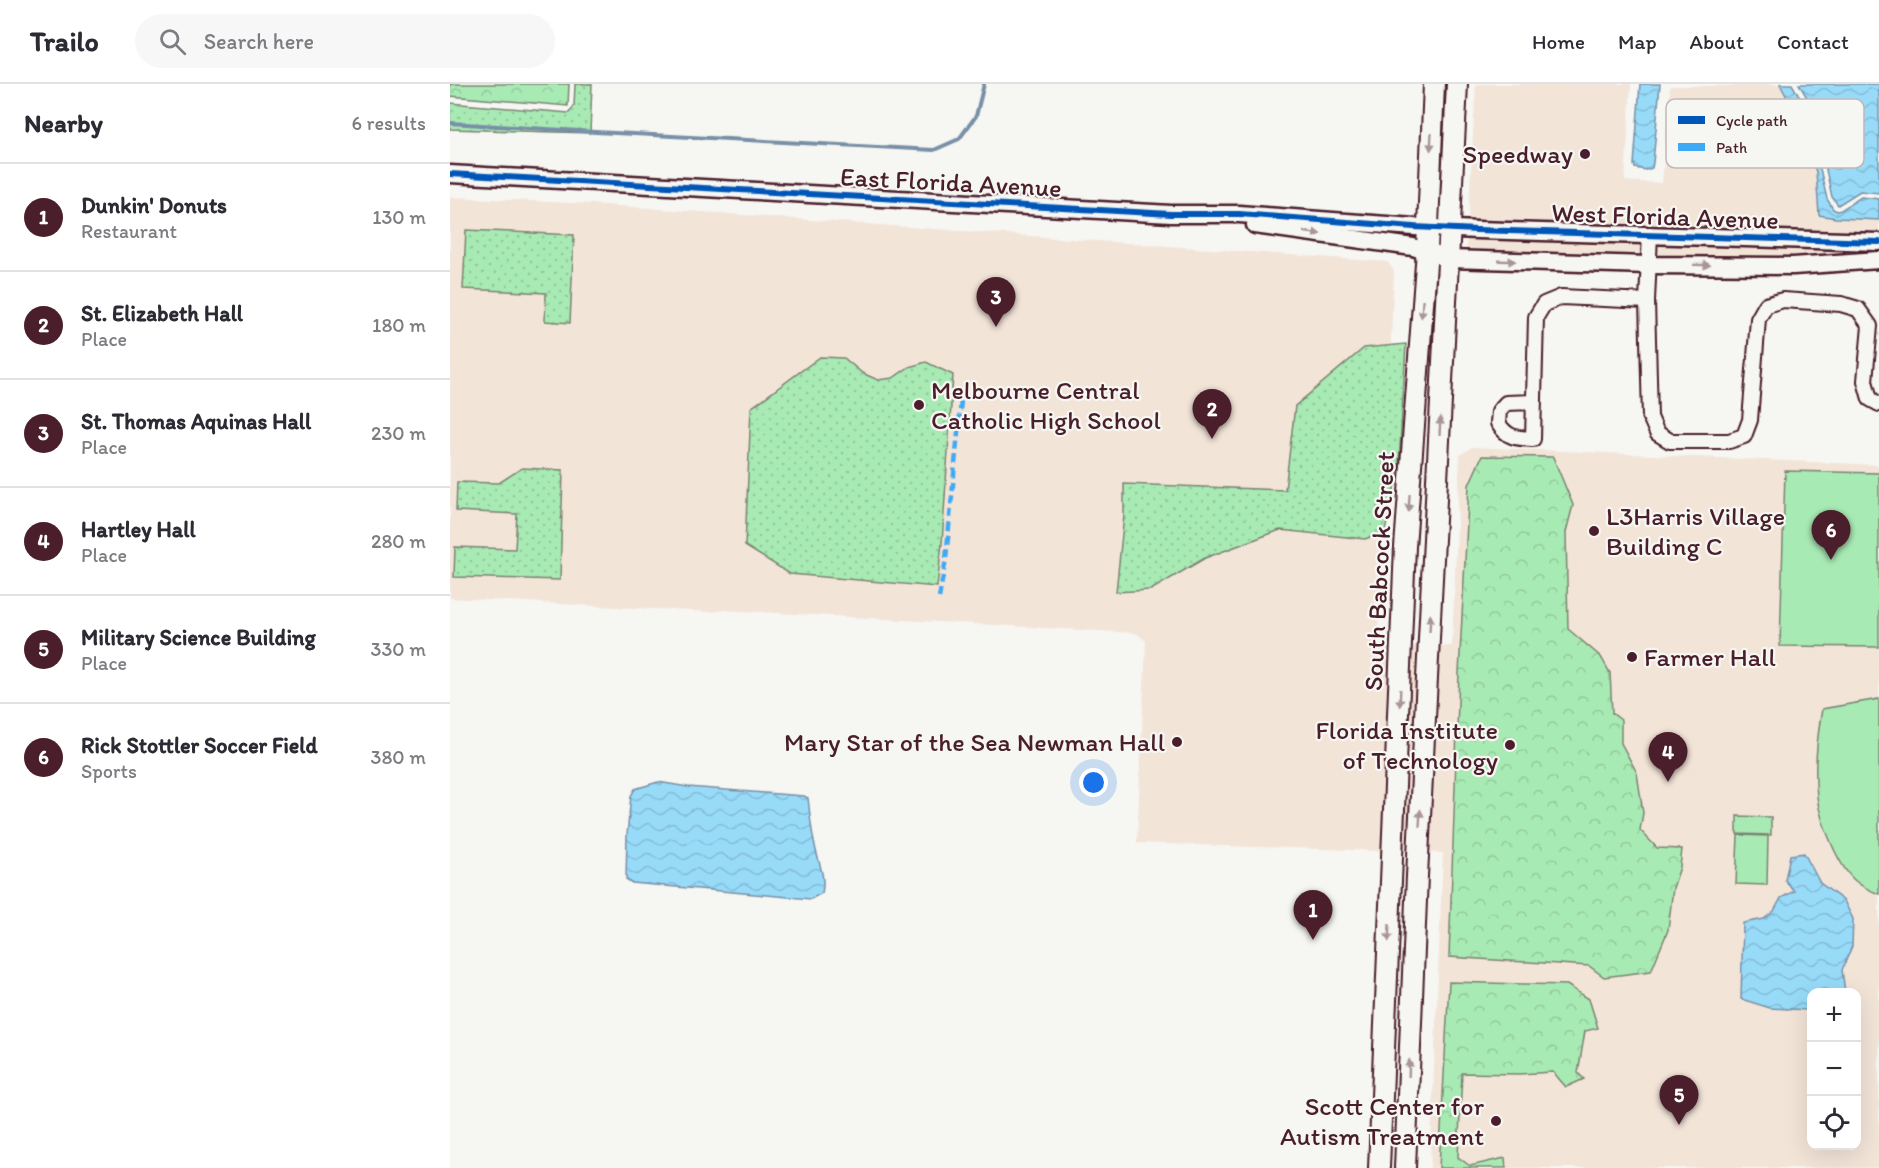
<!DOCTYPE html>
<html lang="en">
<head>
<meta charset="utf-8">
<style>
	:root { --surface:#fff; --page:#f7f7f7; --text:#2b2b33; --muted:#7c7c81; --line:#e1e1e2; --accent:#4a1f2b }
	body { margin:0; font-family:Itim,sans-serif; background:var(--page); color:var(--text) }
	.controls { position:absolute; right:18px; bottom:18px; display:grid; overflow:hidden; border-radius:12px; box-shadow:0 6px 24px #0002 }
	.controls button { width:54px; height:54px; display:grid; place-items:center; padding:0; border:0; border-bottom:2px solid var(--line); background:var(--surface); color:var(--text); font:30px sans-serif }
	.you { position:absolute; left:644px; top:699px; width:21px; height:21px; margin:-15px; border:4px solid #fff; border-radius:50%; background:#1a73e8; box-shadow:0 0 0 9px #1a73e833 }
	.badge { display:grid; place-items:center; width:39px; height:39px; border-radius:50%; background:var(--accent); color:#fff; font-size:20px; font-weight:700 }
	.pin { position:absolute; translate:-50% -50px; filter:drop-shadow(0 2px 3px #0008) }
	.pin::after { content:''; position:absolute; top:32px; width:21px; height:18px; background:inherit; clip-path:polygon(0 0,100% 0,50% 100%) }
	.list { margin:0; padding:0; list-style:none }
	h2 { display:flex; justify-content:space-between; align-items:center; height:78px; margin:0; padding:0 24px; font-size:26px }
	h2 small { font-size:20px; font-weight:400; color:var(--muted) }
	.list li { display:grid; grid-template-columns:39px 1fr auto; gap:18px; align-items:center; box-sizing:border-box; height:108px; padding:0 24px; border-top:2px solid var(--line) }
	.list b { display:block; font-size:22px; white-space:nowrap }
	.list p { margin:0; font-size:20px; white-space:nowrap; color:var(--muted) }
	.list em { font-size:20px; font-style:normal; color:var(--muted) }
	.icon { flex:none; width:33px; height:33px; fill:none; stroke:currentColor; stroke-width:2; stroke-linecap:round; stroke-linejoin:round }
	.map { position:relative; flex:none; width:1429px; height:1084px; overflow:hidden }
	header { display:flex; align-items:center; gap:36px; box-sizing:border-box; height:84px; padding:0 30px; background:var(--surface); border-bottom:2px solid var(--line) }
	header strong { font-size:28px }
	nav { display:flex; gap:33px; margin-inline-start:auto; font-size:21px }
	.search { width:420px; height:54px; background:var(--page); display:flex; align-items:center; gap:15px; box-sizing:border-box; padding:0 21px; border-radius:33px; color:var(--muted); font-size:22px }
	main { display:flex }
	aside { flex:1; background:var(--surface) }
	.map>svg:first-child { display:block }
	.built { fill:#f3e4d8; fill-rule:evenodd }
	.grass { fill:url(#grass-dots); stroke:#798470; stroke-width:1.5 }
	.forest { fill:url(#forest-crowns); stroke:#798470; stroke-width:1.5 }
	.park { fill:#a8eab4; stroke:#798470; stroke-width:1.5 }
	.water { fill:url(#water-waves); stroke:#7890a7; stroke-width:1.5 }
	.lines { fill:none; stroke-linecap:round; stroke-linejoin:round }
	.stream { stroke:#7890a7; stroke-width:4 }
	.minor-casing { stroke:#4a1f2b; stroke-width:18 }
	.tertiary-casing { stroke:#4a1f2b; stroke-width:21 }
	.secondary-casing { stroke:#4a1f2b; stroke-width:24 }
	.minor { stroke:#f6f6f2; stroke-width:14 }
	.tertiary { stroke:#f6f6f2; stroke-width:16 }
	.secondary { stroke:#f6f6f2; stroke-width:20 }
	.quiet { stroke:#3fa9f5; stroke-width:4.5; stroke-dasharray:9 4.5; stroke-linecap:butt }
	.cycleway-casing { stroke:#f6f6f2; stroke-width:10 }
	.cycleway { stroke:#0057b8; stroke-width:6 }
	.oneway { fill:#a99598 }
	.poi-dot { fill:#4a1f2b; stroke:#f6f6f2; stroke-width:2 }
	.labels { text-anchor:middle; stroke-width:4.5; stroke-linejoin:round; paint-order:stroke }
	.poi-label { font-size:26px; fill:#4a1f2b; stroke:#f6f6f2; text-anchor:end }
	.street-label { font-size:26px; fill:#4a1f2b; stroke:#f6f6f2 }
	.key { fill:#f6f6f2; stroke:#c2b6b6; stroke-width:1.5 }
	.key-label { font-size:16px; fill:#4a1f2b }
</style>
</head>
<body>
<header>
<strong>Trailo</strong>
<div class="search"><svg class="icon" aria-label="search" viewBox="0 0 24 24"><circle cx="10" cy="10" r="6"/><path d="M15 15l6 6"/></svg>Search here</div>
<nav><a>Home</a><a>Map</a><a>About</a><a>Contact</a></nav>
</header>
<main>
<aside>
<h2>Nearby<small>6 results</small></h2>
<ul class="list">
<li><span class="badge">1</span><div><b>Dunkin' Donuts</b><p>Restaurant</p></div><em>130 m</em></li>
<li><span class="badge">2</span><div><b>St. Elizabeth Hall</b><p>Place</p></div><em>180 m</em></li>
<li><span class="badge">3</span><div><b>St. Thomas Aquinas Hall</b><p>Place</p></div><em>230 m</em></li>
<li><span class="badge">4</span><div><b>Hartley Hall</b><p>Place</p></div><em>280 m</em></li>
<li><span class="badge">5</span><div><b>Military Science Building</b><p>Place</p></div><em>330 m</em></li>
<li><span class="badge">6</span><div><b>Rick Stottler Soccer Field</b><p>Sports</p></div><em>380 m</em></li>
</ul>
</aside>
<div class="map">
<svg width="1429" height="1084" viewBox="0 0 1429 1084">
	<defs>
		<pattern id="grass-dots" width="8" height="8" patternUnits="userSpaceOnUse" patternTransform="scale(1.5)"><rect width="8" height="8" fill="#a8eab4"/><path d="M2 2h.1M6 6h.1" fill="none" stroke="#92c89b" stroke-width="1.8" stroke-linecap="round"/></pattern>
		<pattern id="forest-crowns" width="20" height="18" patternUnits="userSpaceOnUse" patternTransform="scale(1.5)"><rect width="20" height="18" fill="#a8eab4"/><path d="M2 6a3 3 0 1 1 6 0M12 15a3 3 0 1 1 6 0" fill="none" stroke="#92c89b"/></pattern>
		<pattern id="water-waves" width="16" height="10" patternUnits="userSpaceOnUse" patternTransform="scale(1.5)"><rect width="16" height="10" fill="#97dbf9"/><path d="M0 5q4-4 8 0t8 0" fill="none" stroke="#84bcd6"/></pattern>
	</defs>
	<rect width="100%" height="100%" fill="#f6f6f2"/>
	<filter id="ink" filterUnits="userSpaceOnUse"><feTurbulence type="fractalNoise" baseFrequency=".0167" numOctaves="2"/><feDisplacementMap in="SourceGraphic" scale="12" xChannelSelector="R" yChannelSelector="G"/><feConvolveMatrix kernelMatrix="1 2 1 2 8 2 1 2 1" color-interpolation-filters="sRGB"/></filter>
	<g filter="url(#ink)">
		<g class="built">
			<path d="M1026 0H1181L1175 97 1212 99 1220 2H1295L1294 0H1330L1348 35 1366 88 1370 131 1386 134 1429 136V150L1018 138Z"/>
			<path d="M0 113 142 120 938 178 944 188 927 561 1002 562 1010 371 1022 363 1429 381V1084H980L993 769 687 759 696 557 686 549 275 526 259 528 0 514ZM1362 908H1406V1062H1362Z"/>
			<path d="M1017 153 1429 166V168L1345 174 1016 168Z"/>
		</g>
		<g class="grass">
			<path d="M125 0H142L140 49 0 45V19L119 29 124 22Z"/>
			<path d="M16 146 124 151 120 239 95 237 96 209 13 205Z"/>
			<path d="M956 260 949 381 935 448 915 455 830 446 755 474 701 506 666 508 674 431V400L835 406 845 322 914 264Z"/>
			<path d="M370 273 394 274 412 289 428 296 443 294 459 283 476 278 503 291 492 459 487 503 340 490 295 462 301 324Z"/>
			<path d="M72 384 113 386 110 496 4 493 5 463 65 465 67 430 6 427 7 398 49 399Z"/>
		</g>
		<g class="forest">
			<path d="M0 0H119L118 22 0 12Z"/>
			<path d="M1032 372 1103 373 1123 421 1116 448 1118 545 1151 573 1160 589 1162 629 1171 636V659L1187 689 1193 729 1190 746 1207 764 1232 765 1230 783 1223 804 1218 846 1201 887 1154 893 1139 882 999 873 1009 589 1019 401Z"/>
			<path d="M999 898 1117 901 1139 915 1148 944 1135 947 1128 989 1134 995 1116 1003 1103 988 1069 990 1012 989 1008 1073 1020 1082 1055 1074 1056 1084H989Z"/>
		</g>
		<g class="park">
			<path d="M1335 387 1429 389V563L1330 562Z"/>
			<path d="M1429 615V810C1422 807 1414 804 1408 799 1389 786 1370 736 1367 713 1364 684 1367 653 1372 625Z"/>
			<path d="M1287 732 1321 733V751L1287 750Z"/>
			<path d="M1288 751 1318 752 1317 801 1286 800Z"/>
		</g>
		<g class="water">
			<path d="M1190 0H1210L1203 79 1202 84 1196 86 1185 84 1184 81Z"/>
			<path d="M1330 0H1342L1356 24 1377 115 1383 125 1387 127 1391 126 1411 113 1429 115V136L1386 134 1369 131 1366 88 1348 35Z"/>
			<path d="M1349 0H1429V109L1410 107 1388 121 1382 113 1362 22Z"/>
			<path d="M208 698 238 703 354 712 358 714C360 730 361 746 365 762 368 778 376 792 372 809L361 815 182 799 176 795 177 751 181 712 185 705Z"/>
			<path d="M1354 769 1370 799 1394 817 1403 835 1402 862 1392 886 1395 908H1362L1361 925 1357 926 1320 924 1291 915 1293 839 1314 835 1324 827 1331 814 1344 807 1335 796 1340 771Z"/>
		</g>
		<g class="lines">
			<path class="stream" d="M0 39 146 48 484 66 509 55 526 32 534 0"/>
			<defs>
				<g id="minor">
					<path d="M1200 150 1197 217 1200 333 1207 349 1220 357H1279L1294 352 1300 336 1308 235 1316 221 1333 216 1391 220 1408 225 1420 242 1415 297 1420 315 1429 320"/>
					<path d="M1084 318 1056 319 1049 327 1048 339C1057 354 1066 354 1083 355L1086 233 1094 220 1111 213 1197 217"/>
				</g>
				<g id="tertiary">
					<path d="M0 90 721 130H789L964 143 1027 146 1429 158"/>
					<path d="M805 141 963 163 999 175 1198 181 1343 182 1429 176"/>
				</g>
				<g id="secondary">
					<path d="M929 1084 955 463 977 166 984 0"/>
					<path d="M955 1084 967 792 1007 0"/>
				</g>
			</defs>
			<use href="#minor" class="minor-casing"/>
			<use href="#tertiary" class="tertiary-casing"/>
			<use href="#secondary" class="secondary-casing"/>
			<use href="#minor" class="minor"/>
			<use href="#tertiary" class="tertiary"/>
			<use href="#secondary" class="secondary"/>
			<path class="quiet" d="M489 514 496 475 512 306"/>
			<defs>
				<path id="cycleway" d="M0 90 721 130H789L964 143 1027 146 1429 158"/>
			</defs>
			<use href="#cycleway" class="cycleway-casing"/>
			<use href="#cycleway" class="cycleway"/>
		</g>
		<defs><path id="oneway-solid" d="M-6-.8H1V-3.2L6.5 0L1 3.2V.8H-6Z" transform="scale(1.5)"/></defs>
		<g class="oneway">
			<use href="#oneway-solid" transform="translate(981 58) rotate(93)"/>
			<use href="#oneway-solid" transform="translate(862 149) rotate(8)"/>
			<use href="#oneway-solid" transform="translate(1057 177) rotate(2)"/>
			<use href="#oneway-solid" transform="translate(1252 181) rotate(1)"/>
			<use href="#oneway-solid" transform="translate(972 225) rotate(94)"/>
			<use href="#oneway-solid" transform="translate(990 342) rotate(-87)"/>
			<use href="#oneway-solid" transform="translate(959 419) rotate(94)"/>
			<use href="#oneway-solid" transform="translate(980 539) rotate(-87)"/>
			<use href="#oneway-solid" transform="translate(950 614) rotate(92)"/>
			<use href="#oneway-solid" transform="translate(970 734) rotate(-87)"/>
			<use href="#oneway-solid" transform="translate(939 849) rotate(93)"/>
			<use href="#oneway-solid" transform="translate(959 984) rotate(-88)"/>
		</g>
	</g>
	<g class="poi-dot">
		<circle cx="1135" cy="70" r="6"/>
		<circle cx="469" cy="321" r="6"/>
		<circle cx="1144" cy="447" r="6"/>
		<circle cx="1182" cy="573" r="6"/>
		<circle cx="727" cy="658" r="6"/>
		<circle cx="1060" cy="661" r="6"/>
		<circle cx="1046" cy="1037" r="6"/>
	</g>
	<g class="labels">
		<g class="poi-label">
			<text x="1123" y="79">Speedway</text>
			<text x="481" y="315" text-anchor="start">Melbourne Central<tspan x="481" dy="30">Catholic High School</tspan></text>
			<text x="1156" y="441" text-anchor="start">L3Harris Village<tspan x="1156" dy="30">Building C</tspan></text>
			<text x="1194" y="582" text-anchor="start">Farmer Hall</text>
			<text x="1048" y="655">Florida Institute<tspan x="1048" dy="30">of Technology</tspan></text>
			<text x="715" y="667">Mary Star of the Sea Newman Hall</text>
			<text x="1034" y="1031">Scott Center for<tspan x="1034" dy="30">Autism Treatment</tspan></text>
		</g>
		<g class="street-label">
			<text transform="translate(501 98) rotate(3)" y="9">East Florida Avenue</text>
			<text transform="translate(1215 132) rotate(2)" y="9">West Florida Avenue</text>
			<text transform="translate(929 487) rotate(-87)" y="9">South Babcock Street</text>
		</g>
	</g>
	<rect x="1216" y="15" width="198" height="69" rx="9" class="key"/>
	<rect x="1228" y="32" width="27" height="8" fill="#0057b8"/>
	<rect x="1228" y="59" width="27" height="8" fill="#3fa9f5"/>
	<g class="key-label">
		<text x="1266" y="42">Cycle path</text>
		<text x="1266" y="69">Path</text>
	</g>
</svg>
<div class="controls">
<button>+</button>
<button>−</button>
<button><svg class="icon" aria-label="locate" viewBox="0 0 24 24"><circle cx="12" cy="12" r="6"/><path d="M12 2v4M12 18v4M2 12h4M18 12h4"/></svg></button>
</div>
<div class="you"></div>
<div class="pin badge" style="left:863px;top:856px">1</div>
<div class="pin badge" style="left:762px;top:355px">2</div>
<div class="pin badge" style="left:546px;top:243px">3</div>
<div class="pin badge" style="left:1218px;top:698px">4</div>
<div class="pin badge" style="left:1229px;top:1041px">5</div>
<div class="pin badge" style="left:1381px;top:476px">6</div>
</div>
</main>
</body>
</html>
